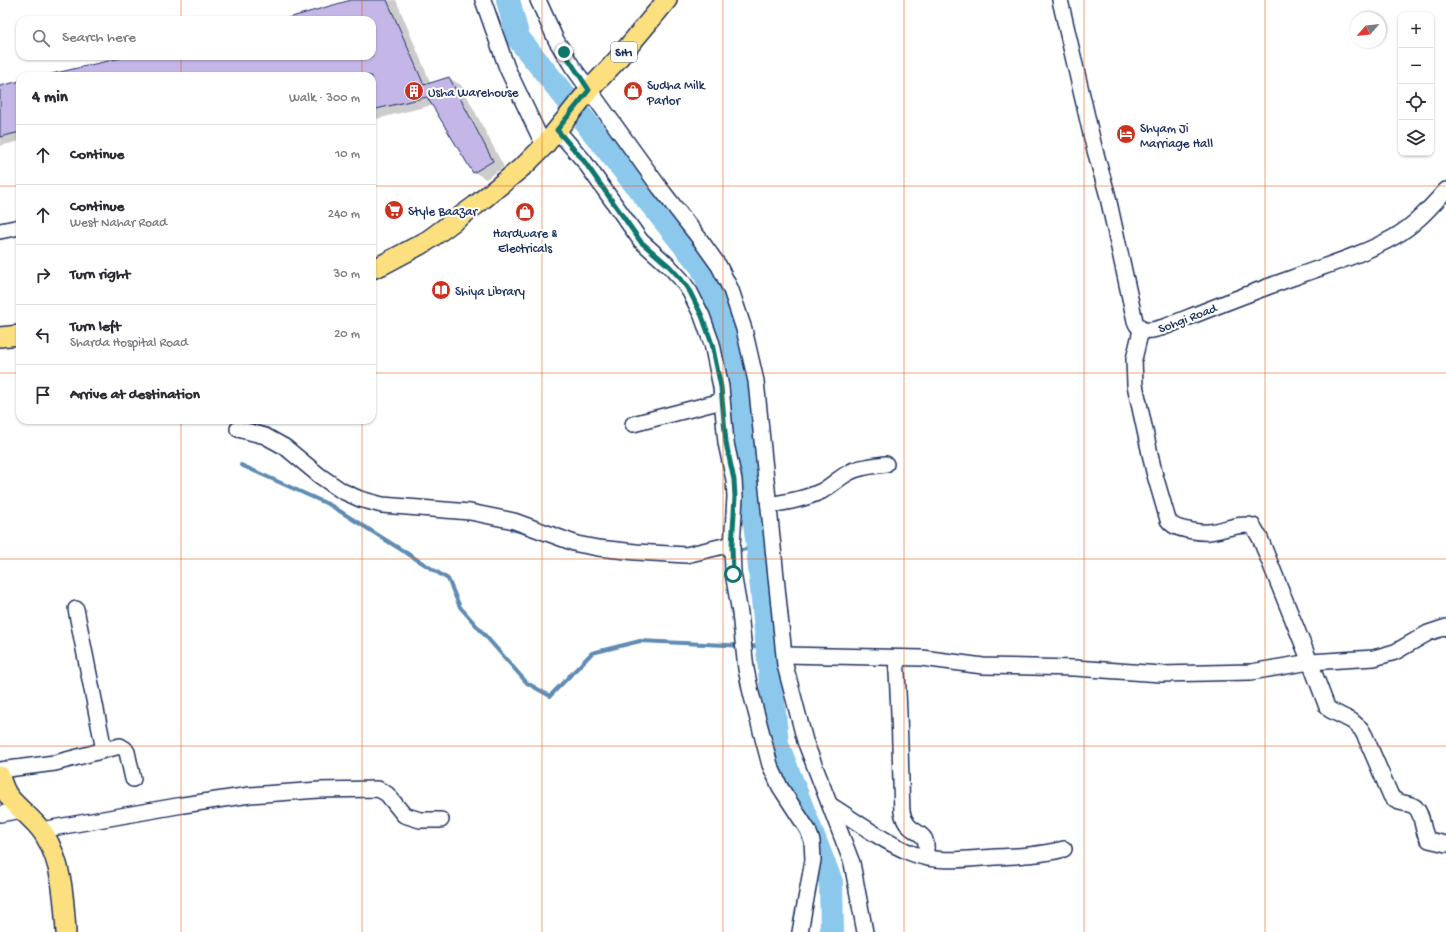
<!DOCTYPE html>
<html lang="en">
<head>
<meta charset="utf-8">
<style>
	:root { --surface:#fff; --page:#f7f7f7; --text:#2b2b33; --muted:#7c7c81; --line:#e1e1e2 }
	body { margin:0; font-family:"Gochi Hand",sans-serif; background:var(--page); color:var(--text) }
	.controls { position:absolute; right:12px; top:12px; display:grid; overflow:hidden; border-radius:8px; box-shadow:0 1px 3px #0004 }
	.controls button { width:36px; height:36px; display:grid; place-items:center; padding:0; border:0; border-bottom:1px solid var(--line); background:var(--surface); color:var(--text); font:20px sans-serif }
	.compass { position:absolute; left:1350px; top:12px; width:36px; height:36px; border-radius:50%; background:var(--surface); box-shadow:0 1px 3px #0004; rotate:243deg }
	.stop { position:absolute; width:12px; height:12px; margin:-9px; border:3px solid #0f766e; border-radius:50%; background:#fff }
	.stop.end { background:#0f766e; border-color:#fff; box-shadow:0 1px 4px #0008 }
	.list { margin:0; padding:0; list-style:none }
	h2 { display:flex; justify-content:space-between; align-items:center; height:52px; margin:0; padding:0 16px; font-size:17px }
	h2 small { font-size:13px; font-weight:400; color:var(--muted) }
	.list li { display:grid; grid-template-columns:26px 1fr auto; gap:12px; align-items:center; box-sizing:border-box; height:60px; padding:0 16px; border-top:1px solid var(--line) }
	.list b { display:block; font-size:15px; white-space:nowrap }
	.list p { margin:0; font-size:13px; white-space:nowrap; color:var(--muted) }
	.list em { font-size:13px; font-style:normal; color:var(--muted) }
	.icon { flex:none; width:22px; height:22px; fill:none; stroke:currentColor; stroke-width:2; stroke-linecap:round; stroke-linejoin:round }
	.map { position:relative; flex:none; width:1446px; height:932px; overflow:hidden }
	.search { position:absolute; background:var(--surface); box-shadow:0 1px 3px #0004; left:16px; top:16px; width:360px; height:44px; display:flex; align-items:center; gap:10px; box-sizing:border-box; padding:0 14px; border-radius:12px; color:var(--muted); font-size:15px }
	.panel { position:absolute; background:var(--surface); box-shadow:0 1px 3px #0004; left:16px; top:72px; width:360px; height:352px; border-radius:12px }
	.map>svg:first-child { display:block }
	.shadow { fill:#0003 }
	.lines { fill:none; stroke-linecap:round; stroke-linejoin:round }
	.stream { stroke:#5e8bb3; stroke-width:4 }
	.river { stroke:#8bc8eb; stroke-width:24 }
	.building { fill:#c4b7e8; stroke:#1b2f5e }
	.minor-casing { stroke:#1b2f5e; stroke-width:18 }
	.major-casing { stroke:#1b2f5e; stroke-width:22 }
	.minor { stroke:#fff; stroke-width:15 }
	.major { stroke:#fce080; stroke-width:19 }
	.route { stroke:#0f766e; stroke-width:5 }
	.grid { fill:none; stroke:#e8590c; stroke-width:1; stroke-opacity:0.55 }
	.labels { text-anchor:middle; stroke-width:4; stroke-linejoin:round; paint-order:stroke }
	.shield { fill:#fff; stroke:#5f6d8e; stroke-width:1 }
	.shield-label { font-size:12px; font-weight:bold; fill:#1b2f5e }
	.poi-label { font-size:13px; fill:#1b2f5e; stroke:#fff; text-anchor:start }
	.street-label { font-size:13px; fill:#1b2f5e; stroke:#fff }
</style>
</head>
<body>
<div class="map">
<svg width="1446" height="932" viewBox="0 0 1446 932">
	<rect width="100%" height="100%" fill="#fff"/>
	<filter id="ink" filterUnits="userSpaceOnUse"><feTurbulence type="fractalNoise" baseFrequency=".025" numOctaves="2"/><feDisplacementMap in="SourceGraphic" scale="8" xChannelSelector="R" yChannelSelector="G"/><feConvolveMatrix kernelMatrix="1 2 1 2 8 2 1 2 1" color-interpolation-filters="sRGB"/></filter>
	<g filter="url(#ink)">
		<g class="shadow">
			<path d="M355 0H396L431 84 449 78 461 85 504 167 486 179 474 172 433 105 372 120V76H47L133 56H372V20H284Z"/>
			<path d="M20 82V141L0 146V87Z"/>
		</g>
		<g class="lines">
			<g class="stream">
				<path d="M241 465 330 505 448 579 460 607 527 683 550 696 592 653 640 641 768 647"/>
				<path d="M511 529 526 533"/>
				<path d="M736 551 758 547"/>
			</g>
			<path class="river" d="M508 0 518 38 702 267 717 301 738 381 758 547 777 744 831 882 832 932"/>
		</g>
		<g class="building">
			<path d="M351 0H387L424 85 449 77 493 161 473 173 427 97 372 110V76H43L129 56H372V20H281Z"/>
			<path d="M20 81V132L0 137V86Z"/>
		</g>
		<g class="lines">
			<defs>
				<g id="minor">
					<path d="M483 0 507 68 544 146"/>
					<path d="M538 0 556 40 572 66 660 188 699 238 719 266 731 290 744 329 756 381 785 665 805 741 852 863 865 932"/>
					<path d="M1060 0 1094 147 1107 193 1135 321C1140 335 1153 330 1164 327 1207 310 1249 293 1292 278 1327 265 1362 255 1394 237 1414 226 1431 207 1446 190"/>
					<path d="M557 130 584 161 641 241 669 266 681 279 690 292 702 316 712 344 721 387 726 443 734 480 735 497 732 546 733 573 740 613 746 669 751 693 770 765 780 787 808 830 812 841 813 860 800 932"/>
					<path d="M0 231 20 227"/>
					<path d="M1141 330 1134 359 1135 385 1154 472 1168 520C1173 527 1179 528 1187 530 1194 531 1201 533 1209 532 1223 531 1239 522 1253 526L1260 538 1310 662 1327 707 1330 710 1352 721 1361 729 1365 736 1391 796C1398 806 1410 801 1416 808 1424 816 1421 832 1429 840L1446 844"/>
					<path d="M633 424 722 401"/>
					<path d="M238 429 265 436 285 447 320 476 342 491 360 499 382 505 470 512 514 521 577 544 598 548 636 552 686 555 732 544"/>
					<path d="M769 505C787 502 805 499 822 491 832 485 840 477 850 472 861 466 874 466 886 464"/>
					<path d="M76 609 104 750"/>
					<path d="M785 655 922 658 983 666 1075 668 1161 674 1251 672 1310 662 1374 658 1395 652 1428 633 1446 627"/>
					<path d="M896 658C900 709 900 760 902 812 908 840 932 825 925 857"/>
					<path d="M0 770 55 763 120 746 125 749 127 752 133 779"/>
					<path d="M830 805C856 821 882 841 911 853 937 864 967 859 995 857 1018 856 1041 855 1064 849"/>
					<path d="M0 814 22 810"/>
					<path d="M41 830 183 805 250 795 319 790 378 789 387 794 404 815 420 820H441"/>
				</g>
				<g id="major">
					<path d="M372 269 382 265 427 241 476 205 526 164 544 146 589 90 617 60 667 0"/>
					<path d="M0 337 20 335"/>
					<path d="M0 776C2 784 5 792 10 798 21 811 35 820 44 834 62 862 64 899 66 932"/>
				</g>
			</defs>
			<use href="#minor" class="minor-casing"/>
			<use href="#major" class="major-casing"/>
			<use href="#minor" class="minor"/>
			<use href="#major" class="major"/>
		</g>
	</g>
	<g class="lines" filter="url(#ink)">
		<path class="route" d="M564 52 589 90 557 130 584 161 641 242 669 266 681 279 690 292 702 316 712 344 721 387 726 443 734 480 735 497 732 546 733 574"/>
	</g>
	<path class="grid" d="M181 0V20M362 0V20M542 0V932M723 0V932M904 0V932M1084 0V932M1265 0V932M181 56V76M362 56V76M0 186H20M372 186H1446M0 373H20M372 373H1446M181 420V932M362 420V932M0 559H1446M0 746H1446"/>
	<defs>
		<symbol id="building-disc" viewBox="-11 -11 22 22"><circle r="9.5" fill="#c8321e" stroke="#fff"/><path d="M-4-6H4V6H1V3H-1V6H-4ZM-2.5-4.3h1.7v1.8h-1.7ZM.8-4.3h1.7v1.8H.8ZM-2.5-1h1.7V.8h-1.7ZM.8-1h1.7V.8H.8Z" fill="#fff"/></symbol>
		<symbol id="shop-disc" viewBox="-11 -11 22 22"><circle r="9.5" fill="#c8321e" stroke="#fff"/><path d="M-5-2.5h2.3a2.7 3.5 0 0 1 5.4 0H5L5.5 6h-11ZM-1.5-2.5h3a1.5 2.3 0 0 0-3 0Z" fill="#fff"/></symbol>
		<symbol id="hotel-disc" viewBox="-11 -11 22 22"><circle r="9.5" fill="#c8321e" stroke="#fff"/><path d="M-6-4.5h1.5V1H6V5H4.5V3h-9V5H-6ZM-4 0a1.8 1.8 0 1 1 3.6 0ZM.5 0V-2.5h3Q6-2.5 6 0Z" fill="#fff"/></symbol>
		<symbol id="supermarket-disc" viewBox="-11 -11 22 22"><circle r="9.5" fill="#c8321e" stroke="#fff"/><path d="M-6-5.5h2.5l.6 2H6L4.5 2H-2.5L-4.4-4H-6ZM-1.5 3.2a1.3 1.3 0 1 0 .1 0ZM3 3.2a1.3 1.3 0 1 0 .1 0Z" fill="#fff"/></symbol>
		<symbol id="library-disc" viewBox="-11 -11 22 22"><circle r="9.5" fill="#c8321e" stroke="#fff"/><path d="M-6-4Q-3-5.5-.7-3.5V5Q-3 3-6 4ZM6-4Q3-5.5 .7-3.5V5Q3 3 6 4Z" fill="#fff"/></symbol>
	</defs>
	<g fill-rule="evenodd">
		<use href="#building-disc" x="403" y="80" width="22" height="22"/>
		<use href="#shop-disc" x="622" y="80" width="22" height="22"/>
		<use href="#hotel-disc" x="1115" y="123" width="22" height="22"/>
		<use href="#supermarket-disc" x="383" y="199" width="22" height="22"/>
		<use href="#shop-disc" x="514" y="201" width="22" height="22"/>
		<use href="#library-disc" x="430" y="279" width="22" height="22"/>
	</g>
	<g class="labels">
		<rect class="shield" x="611" y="42" width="26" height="20" rx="3"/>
		<g class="shield-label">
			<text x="624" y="56">SH1</text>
		</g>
		<g class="poi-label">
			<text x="647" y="89">Sudha Milk<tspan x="647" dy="15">Parlor</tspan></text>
			<text x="428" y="96">Usha Warehouse</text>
			<text x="1140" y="132">Shyam Ji<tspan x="1140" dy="15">Marriage Hall</tspan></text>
			<text x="408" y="215">Style Baazar</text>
			<text x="525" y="237" text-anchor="middle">Hardware &amp;<tspan x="525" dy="15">Electricals</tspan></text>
			<text x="455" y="295">Shiya Library</text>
		</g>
		<g class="street-label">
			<text transform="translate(1187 317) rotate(-21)" y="5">Sohgi Road</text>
		</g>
	</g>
</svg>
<div class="controls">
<button>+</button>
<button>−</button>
<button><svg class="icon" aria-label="locate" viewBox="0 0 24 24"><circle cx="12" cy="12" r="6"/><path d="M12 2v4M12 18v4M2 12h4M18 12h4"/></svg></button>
<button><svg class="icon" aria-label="layers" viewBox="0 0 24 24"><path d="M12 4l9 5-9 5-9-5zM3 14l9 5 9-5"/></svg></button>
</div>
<svg class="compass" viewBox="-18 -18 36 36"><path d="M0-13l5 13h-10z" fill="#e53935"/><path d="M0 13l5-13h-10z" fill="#7c7c81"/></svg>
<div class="stop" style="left:733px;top:574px"></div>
<div class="stop end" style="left:564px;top:52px"></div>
<div class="search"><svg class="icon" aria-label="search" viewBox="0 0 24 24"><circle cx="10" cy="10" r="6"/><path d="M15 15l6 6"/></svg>Search here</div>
<section class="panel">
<h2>4 min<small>Walk · 300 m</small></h2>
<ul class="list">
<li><svg class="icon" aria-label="ahead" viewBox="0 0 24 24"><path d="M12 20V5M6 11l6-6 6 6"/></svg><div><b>Continue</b></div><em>10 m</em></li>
<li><svg class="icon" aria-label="ahead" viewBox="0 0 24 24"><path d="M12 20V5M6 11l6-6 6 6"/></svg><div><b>Continue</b><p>West Nahar Road</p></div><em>240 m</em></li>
<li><svg class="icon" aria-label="right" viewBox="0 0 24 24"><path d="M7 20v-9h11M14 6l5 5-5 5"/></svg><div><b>Turn right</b></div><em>30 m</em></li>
<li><svg class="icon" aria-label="left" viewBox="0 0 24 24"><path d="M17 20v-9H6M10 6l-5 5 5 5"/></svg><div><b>Turn left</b><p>Sharda Hospital Road</p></div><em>20 m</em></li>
<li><svg class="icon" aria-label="arrive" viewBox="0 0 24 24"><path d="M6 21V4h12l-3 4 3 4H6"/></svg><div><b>Arrive at destination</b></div></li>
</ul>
</section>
</div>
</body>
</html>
